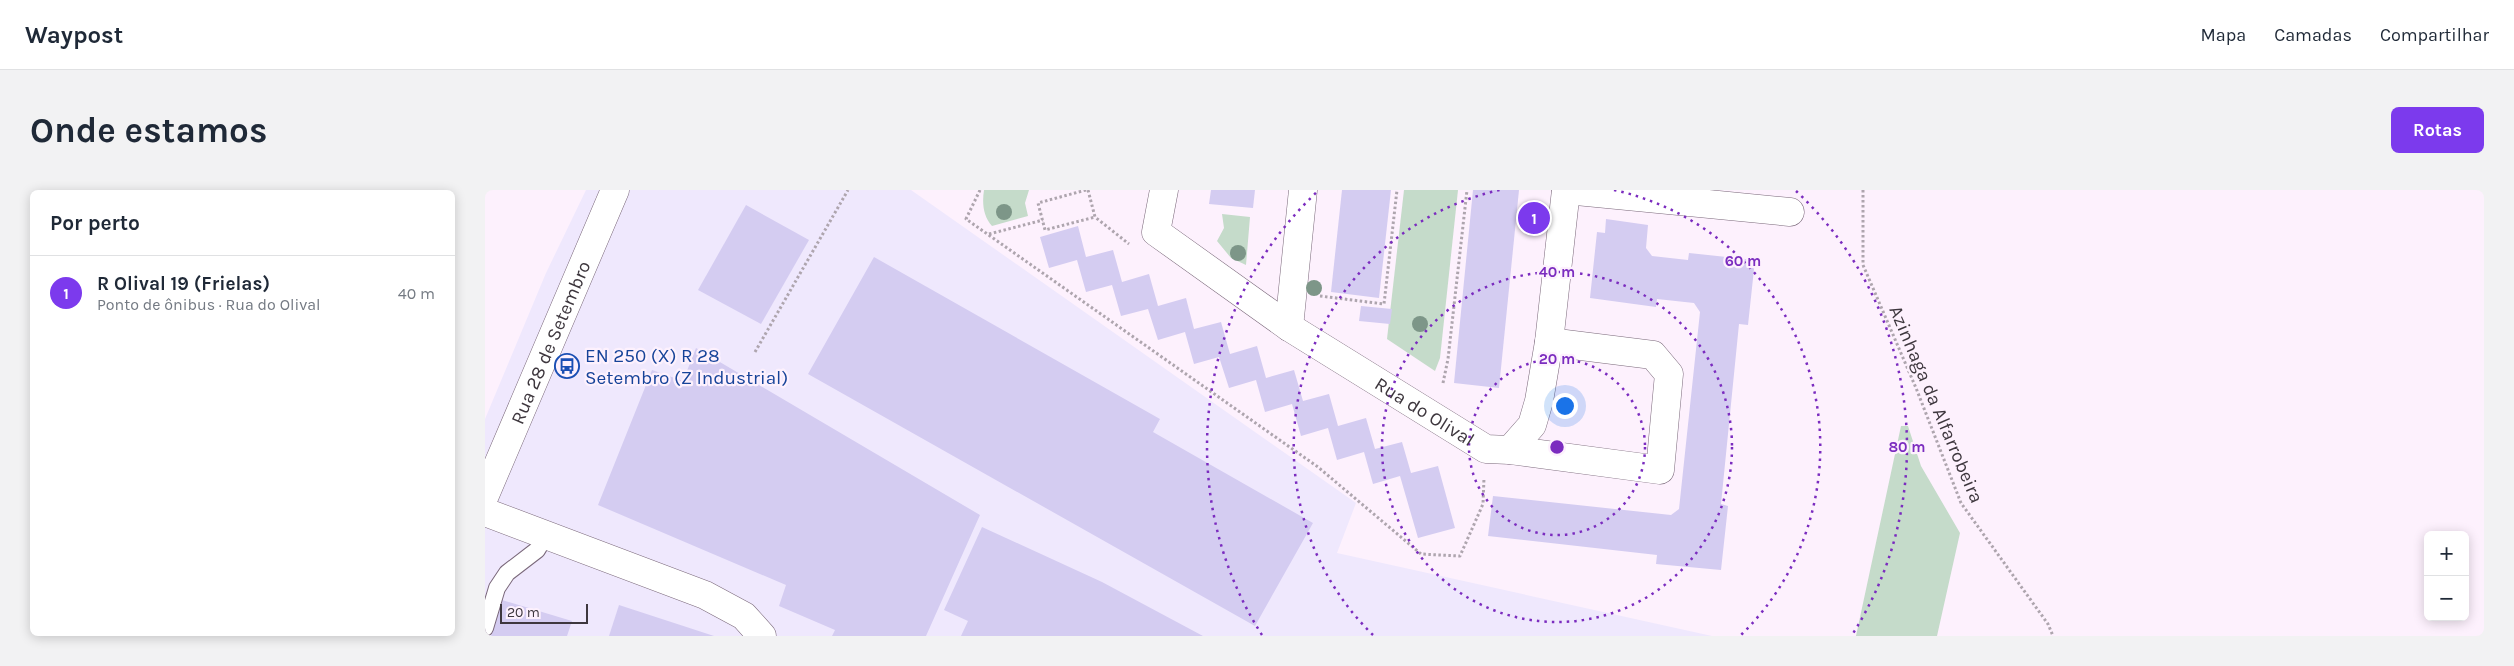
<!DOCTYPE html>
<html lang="pt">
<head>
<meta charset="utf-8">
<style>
	:root { --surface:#fff; --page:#f2f2f3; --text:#1f2937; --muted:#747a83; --line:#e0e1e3; --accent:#7c3aed }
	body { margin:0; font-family:Karla,sans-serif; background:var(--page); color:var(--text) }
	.controls { position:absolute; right:15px; bottom:15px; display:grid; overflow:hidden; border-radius:8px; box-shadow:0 2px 12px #0003 }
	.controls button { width:45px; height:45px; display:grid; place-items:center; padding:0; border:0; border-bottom:1px solid var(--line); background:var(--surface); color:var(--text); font:25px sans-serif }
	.scale { position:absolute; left:15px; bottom:12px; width:88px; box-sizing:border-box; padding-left:5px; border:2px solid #3e373e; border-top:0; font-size:14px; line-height:18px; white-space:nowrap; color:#3e373e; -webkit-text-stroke:4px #fdf1fd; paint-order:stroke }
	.you { position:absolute; left:1079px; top:215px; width:18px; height:18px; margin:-12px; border:4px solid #fff; border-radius:50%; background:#1a73e8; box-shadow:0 0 0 8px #1a73e833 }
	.badge { display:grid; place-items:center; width:32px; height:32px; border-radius:50%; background:var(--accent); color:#fff; font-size:16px; font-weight:700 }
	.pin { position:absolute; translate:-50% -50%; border:2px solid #fff; box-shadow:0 1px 5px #0006 }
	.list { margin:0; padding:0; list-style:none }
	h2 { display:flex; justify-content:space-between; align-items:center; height:65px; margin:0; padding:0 20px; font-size:21px }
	h2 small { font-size:16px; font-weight:400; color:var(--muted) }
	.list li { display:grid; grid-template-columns:32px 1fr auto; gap:15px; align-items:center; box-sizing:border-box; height:75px; padding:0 20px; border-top:1px solid var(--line) }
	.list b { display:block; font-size:19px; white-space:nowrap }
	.list p { margin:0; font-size:16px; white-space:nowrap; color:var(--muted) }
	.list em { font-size:16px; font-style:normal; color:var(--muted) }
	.map { position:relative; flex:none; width:1999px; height:446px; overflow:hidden; border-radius:8px }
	header { display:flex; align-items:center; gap:30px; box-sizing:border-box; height:70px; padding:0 25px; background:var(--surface); border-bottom:1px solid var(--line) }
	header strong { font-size:24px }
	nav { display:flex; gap:28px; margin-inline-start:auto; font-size:18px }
	.intro { display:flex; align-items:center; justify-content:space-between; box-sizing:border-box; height:120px; padding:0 30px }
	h1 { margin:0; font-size:35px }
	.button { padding:12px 22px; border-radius:8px; background:var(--accent); color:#fff; font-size:18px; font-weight:700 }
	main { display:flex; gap:30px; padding:0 30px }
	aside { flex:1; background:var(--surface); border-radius:8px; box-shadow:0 2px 12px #0003 }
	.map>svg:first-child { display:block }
	.industrial { fill:#efe8fd }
	.green { fill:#c5dbca }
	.building { fill:#d4ccf1 }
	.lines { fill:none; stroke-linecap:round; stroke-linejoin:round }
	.lane-casing { stroke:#7a687a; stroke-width:18 }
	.street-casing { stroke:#7a687a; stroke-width:29 }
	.secondary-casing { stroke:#7a687a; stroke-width:29 }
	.path { stroke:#aea5ae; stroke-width:3; stroke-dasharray:2.5 2.5; stroke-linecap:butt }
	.lane { stroke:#fff; stroke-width:16 }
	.street { stroke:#fff; stroke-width:28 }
	.secondary { stroke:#fff; stroke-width:28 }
	.tree { fill:#7d9688 }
	.ring { fill:none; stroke:#7b2cbf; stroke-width:2.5; stroke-dasharray:2.5 5 }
	.labels { text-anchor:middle; stroke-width:4.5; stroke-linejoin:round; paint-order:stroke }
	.street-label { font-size:19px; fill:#3e373e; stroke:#fdf1fd }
	.transit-label { font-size:19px; fill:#164399; stroke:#fdf1fd; text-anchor:start }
	.centre { fill:#7b2cbf; stroke:#fdf1fd; stroke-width:2.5 }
	.ring-label { font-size:15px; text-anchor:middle; font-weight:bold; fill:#7b2cbf; stroke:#fdf1fd; stroke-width:4.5; stroke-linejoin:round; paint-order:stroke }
</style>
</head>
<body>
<header>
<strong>Waypost</strong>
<nav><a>Mapa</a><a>Camadas</a><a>Compartilhar</a></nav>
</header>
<div class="intro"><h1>Onde estamos</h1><a class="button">Rotas</a></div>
<main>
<aside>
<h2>Por perto<small></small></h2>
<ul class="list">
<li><span class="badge">1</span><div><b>R Olival 19 (Frielas)</b><p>Ponto de ônibus · Rua do Olival</p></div><em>40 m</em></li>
</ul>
</aside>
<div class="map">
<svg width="1999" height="446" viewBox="0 0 1999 446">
	<rect width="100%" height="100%" fill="#fdf1fd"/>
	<path class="industrial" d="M101 0H426L871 313 852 363 1227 446H0V229L61 83Z"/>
	<g class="green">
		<path d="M499 0H544L540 13 543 26 507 36C498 26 497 13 499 0Z"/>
		<path d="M919 0H973L955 168 950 181 902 149Z"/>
		<path d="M737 24 765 27 761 75 746 68 732 51 739 38Z"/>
		<path d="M1416 236H1423L1436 276 1475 343 1452 446H1371Z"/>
	</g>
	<g class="building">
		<path d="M726 0H770L768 18 724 14Z"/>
		<path d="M857 0H906L894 108 846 102Z"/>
		<path d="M988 0H1034L1014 198 969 193Z"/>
		<path d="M261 15 324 50 276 134 213 100Z"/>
		<path d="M1121 29 1163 35 1161 58 1167 66 1203 70 1204 63 1270 70 1263 135 1254 134 1236 314 1243 316 1236 380 1171 374 1172 365 1003 346 1008 306 1186 325 1194 319 1215 122 1209 113 1172 109 1171 117 1105 108 1112 42 1120 43Z"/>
		<path d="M593 36 601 67 628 60 637 92 664 84 673 116 701 108 709 139 736 132 745 164 772 156 781 188 809 180 818 211 844 204 853 236 881 228 890 259 917 252 926 283 953 276 970 338 933 348 915 286 888 294 879 262 852 270 843 238 816 246 807 214 780 222 771 190 744 198 734 167 709 174 700 142 673 150 663 119 636 126 627 95 601 102 592 70 564 78 555 47Z"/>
		<path d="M389 67 675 229 668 242 828 333 770 436 323 184Z"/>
		<path d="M876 116 907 119 905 134 874 131Z"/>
		<path d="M211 158 495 325 441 446H347L350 440 294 416 301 395 113 315 167 180 198 191Z"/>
		<path d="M497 337 617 392 718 446H476L483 431 459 420Z"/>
		<path d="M17 410 87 431 82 446H6Z"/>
		<path d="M134 415 229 446H124Z"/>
	</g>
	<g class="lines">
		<defs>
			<path id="lane" d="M0 438 12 398 22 383 52 360 61 345"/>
			<g id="street">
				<path id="s1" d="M679 0 671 42 804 137 1001 259 1025 260 1047 235 1054 211 1064 152 1081 0"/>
				<path d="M1081 0 1305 22"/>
				<path d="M804 137 818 0"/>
				<path d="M1025 260 1175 280 1184 184 1168 165 1064 152"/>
				<path d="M0 322 220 405 259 426 277 446"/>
			</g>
			<g id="secondary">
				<path id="s2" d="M0 305 130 0"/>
			</g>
		</defs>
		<use href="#lane" class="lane-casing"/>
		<use href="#street" class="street-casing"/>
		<use href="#secondary" class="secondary-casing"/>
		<g class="path">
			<path d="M495 0 481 29 833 277 936 364 975 366 998 314 999 288"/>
			<path d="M601 0 553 13 560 40 610 27"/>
			<path d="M603 0 610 27 644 54"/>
			<path d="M1378 0V75L1431 198 1476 313 1563 434 1568 446"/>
			<path d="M504 44 558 30"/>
			<path d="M835 106 899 114 912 0"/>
			<path d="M270 162 363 0"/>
			<path d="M958 193 963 169 982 0"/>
		</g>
		<use href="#lane" class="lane"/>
		<use href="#street" class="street"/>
		<use href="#secondary" class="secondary"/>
	</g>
	<g class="tree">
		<circle cx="519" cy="22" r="8"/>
		<circle cx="753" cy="63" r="8"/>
		<circle cx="829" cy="98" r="8"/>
		<circle cx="935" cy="134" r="8"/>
	</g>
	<g class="ring">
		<circle cx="1072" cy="257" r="88"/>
		<circle cx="1072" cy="257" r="175"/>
		<path d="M888 445A263 263 0 0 1 1015 0M1129 0A263 263 0 0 1 1256 445"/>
		<path d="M777 445A350 350 0 0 1 833 1M1311 1A350 350 0 0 1 1367 445"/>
	</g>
	<defs>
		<symbol id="bus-ring" viewBox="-11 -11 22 22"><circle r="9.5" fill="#fdf1fd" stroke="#1a4fb4" stroke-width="1.5"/><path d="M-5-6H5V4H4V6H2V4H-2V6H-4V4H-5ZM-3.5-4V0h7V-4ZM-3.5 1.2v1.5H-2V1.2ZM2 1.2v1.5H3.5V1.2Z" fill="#1a4fb4"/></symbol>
	</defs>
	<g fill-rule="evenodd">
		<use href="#bus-ring" x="68" y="162" width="28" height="28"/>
	</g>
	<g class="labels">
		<g class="street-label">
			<text dy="7" stroke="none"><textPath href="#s2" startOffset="166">Rua 28 de Setembro</textPath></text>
			<text transform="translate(1452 214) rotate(67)" y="7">Azinhaga da Alfarrobeira</text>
			<text dy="7" stroke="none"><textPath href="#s1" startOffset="366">Rua do Olival</textPath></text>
		</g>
		<g class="transit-label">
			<text x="100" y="172">EN 250 (X) R 28<tspan x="100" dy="22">Setembro (Z Industrial)</tspan></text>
		</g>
	</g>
	<circle cx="1072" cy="257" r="8" class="centre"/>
	<g class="ring-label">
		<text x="1258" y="76">60 m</text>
		<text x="1072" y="87">40 m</text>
		<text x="1072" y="174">20 m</text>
		<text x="1422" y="262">80 m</text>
	</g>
</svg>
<div class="controls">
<button>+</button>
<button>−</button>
</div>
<div class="scale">20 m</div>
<div class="you"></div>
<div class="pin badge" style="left:1049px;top:28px">1</div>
</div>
</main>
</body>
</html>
